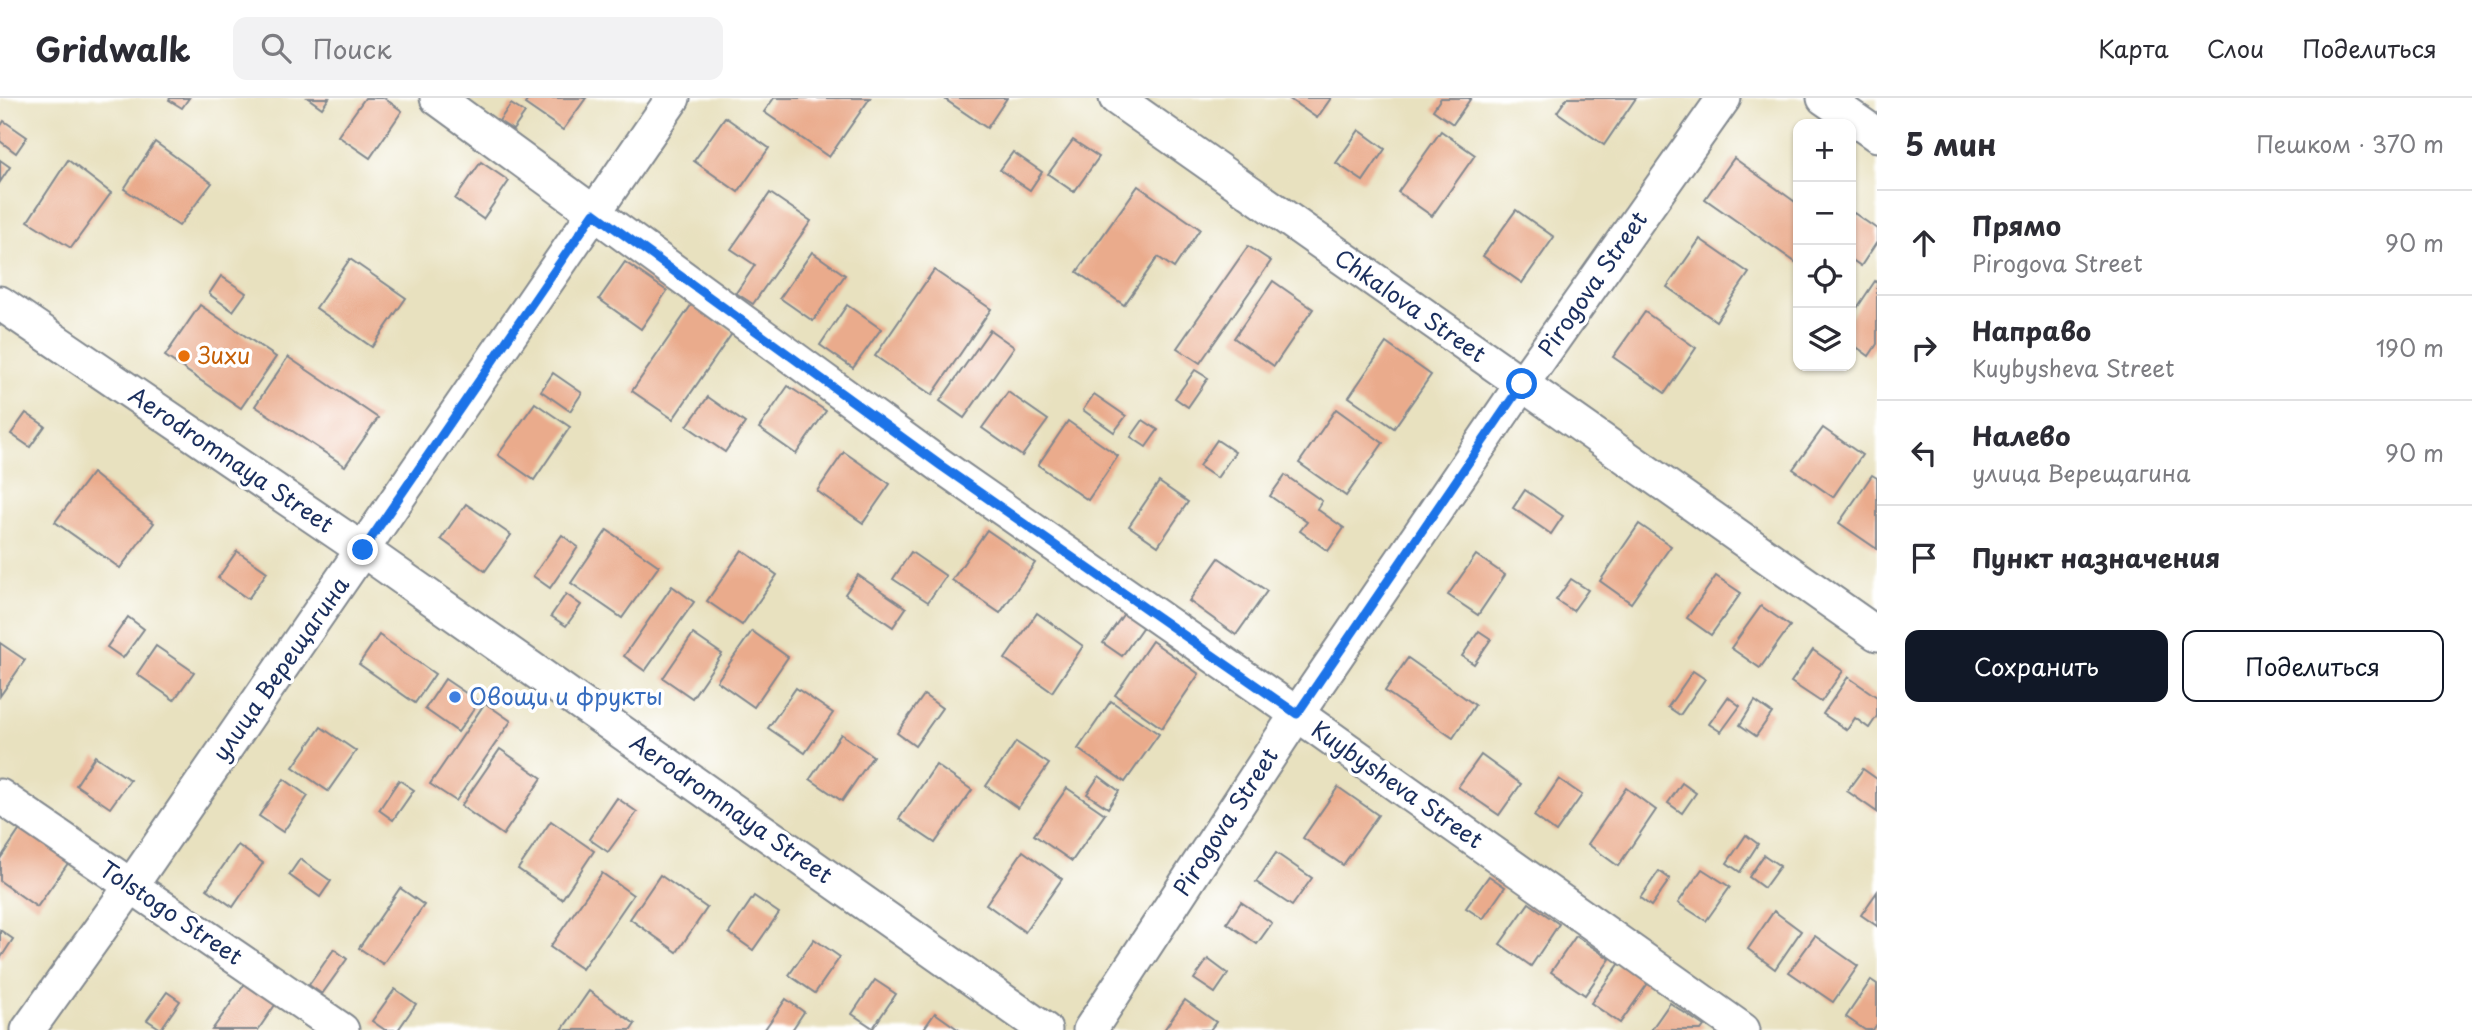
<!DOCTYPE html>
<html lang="ru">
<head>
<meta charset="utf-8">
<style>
	:root { --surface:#fff; --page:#f2f2f3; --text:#2b2b33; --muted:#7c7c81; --line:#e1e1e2; --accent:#111827 }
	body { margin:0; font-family:"Playpen Sans",sans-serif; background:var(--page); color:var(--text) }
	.controls { position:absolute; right:21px; top:21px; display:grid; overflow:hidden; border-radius:14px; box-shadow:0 2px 5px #0004 }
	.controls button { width:63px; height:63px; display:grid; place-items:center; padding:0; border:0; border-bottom:2px solid var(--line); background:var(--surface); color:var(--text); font:35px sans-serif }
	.stop { position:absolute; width:21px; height:21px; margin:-16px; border:5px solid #1a73e8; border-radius:50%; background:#fff }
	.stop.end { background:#1a73e8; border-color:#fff; box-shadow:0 2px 7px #0008 }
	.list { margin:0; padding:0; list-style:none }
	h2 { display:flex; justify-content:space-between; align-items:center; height:91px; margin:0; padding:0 28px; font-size:30px }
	h2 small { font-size:23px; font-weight:400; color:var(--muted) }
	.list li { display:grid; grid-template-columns:46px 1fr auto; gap:21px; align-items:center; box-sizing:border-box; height:105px; padding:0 28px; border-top:2px solid var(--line) }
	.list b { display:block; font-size:26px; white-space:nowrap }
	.list p { margin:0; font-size:23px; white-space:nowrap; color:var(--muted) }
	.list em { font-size:23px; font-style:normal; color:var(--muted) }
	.actions { display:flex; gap:14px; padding:21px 28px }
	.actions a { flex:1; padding:16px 0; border:2px solid var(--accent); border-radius:14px; text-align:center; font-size:24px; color:var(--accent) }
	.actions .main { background:var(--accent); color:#fff }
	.icon { flex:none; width:38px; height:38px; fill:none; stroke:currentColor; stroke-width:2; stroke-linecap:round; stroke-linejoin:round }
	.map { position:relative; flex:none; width:1877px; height:932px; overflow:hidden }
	header { display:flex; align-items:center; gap:42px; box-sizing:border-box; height:98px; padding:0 35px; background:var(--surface); border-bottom:2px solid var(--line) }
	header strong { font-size:33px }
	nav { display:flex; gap:38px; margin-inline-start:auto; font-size:24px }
	.search { width:490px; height:63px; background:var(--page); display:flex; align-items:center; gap:18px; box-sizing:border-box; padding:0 24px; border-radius:14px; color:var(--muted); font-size:26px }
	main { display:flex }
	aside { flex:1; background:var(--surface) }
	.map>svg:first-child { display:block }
	.building { fill:#eaab8c }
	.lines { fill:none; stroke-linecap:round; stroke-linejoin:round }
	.street-casing { stroke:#82888e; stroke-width:37 }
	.street { stroke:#fff; stroke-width:33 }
	.route { stroke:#1a73e8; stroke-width:9 }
	.food-dot { fill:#e8710a; stroke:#fff; stroke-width:2.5 }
	.shop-dot { fill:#3f7fe0; stroke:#fff; stroke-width:2.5 }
	.labels { text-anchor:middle; stroke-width:7; stroke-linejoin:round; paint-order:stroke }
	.street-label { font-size:23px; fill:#1b2f5e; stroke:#fff }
	.food-label { font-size:23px; fill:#c56008; stroke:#fff; text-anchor:start }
	.shop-label { font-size:23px; fill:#366cbe; stroke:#fff; text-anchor:start }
</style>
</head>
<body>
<header>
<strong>Gridwalk</strong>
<div class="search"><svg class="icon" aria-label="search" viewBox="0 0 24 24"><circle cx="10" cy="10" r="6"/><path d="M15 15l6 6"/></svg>Поиск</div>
<nav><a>Карта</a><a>Слои</a><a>Поделиться</a></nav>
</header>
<main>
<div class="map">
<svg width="1877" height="932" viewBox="0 0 1877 932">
	<rect width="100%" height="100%" fill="#fff"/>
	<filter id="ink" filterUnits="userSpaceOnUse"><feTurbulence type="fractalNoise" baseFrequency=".0143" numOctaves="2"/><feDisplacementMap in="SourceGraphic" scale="14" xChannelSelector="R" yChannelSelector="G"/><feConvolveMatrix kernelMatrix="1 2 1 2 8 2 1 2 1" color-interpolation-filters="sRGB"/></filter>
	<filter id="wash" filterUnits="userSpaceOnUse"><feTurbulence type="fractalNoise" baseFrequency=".00686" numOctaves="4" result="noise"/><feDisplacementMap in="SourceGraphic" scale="28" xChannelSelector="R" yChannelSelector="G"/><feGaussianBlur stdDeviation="1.57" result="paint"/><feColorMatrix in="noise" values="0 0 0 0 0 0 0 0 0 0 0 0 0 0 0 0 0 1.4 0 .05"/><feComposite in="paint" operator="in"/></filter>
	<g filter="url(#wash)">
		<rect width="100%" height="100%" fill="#e8e1bf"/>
		<g id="blocks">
			<g class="building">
				<path d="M170 0H189L182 10 169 2Z"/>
				<path d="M308 0H329L322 10Z"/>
				<path d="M365 0H384L402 13 370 60 338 38Z"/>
				<path d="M529 0H586L563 32 525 6Z"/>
				<path d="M774 0H870L829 59 764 14Z"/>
				<path d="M948 0H1007L987 30 946 2Z"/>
				<path d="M1288 0H1331L1317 20Z"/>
				<path d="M1441 0H1471L1453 26 1433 12Z"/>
				<path d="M1567 0H1636L1604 47 1557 14Z"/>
				<path d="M511 6 525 15 513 32 499 23Z"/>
				<path d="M725 19 769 50 738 94 694 63Z"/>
				<path d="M4 23 27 39 16 55 0 43V29Z"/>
				<path d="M1359 32 1385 51 1363 83 1336 65Z"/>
				<path d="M1441 33 1475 57 1432 118 1398 94Z"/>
				<path d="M1073 42 1099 59 1074 94 1048 76Z"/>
				<path d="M155 44 212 85 179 128 124 91Z"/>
				<path d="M1013 54 1042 74 1030 92 1000 72Z"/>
				<path d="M1734 60 1798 106V166L1705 101Z"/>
				<path d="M0 62 10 69 0 84Z"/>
				<path d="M68 62 111 95 71 150 28 123Z"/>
				<path d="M481 64 509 83 483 121 455 101Z"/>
				<path d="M1138 88 1200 131 1174 170 1158 159 1124 207 1077 174Z"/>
				<path d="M770 95 811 123 753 206 736 195 755 167 731 151Z"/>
				<path d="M1516 112 1554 139 1522 185 1483 158Z"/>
				<path d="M1854 115 1877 131V144L1861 168 1851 161V119Z"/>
				<path d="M1700 141 1749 175 1716 223 1667 189Z"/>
				<path d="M1248 148 1271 163 1200 265 1177 250Z"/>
				<path d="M812 154 845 177 813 223 780 200Z"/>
				<path d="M350 161 406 200 372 249 316 210Z"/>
				<path d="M625 164 667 193 641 231 599 201Z"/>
				<path d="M934 172 991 211 932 297 875 258Z"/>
				<path d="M221 178 246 195 233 213 209 196Z"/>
				<path d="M1273 183 1313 211 1274 268 1234 240Z"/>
				<path d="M1875 183 1877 185V246L1869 258 1851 245V219Z"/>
				<path d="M692 206 733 234 673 321 632 293Z"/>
				<path d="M200 207 276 259 241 310 165 258Z"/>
				<path d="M847 207 881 231 853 270 820 247Z"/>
				<path d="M1645 214 1696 250 1665 295 1613 259Z"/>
				<path d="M990 232 1014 249 964 320 940 303Z"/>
				<path d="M1386 245 1431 277 1394 330 1349 299Z"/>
				<path d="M288 259 378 320 345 368 255 308Z"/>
				<path d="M1195 272 1208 280 1188 309 1175 300Z"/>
				<path d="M553 275 582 295 570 313 541 293Z"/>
				<path d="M788 288 826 313 796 356 759 330Z"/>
				<path d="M1008 294 1048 322 1022 358 982 330Z"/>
				<path d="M1094 296 1126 318 1114 334 1083 312Z"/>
				<path d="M708 299 745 325 725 354 687 328Z"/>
				<path d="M535 305 570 329 534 382 498 357Z"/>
				<path d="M1336 311 1383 345 1346 398 1299 365Z"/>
				<path d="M26 315 45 328 30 349 11 336Z"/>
				<path d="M1143 322 1158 332 1146 349 1131 339Z"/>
				<path d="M1068 323 1118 358 1088 402 1038 367Z"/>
				<path d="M1823 330 1862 357 1833 399 1793 371Z"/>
				<path d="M1217 342 1235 354 1217 380 1199 368Z"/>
				<path d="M844 354 890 386 863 425 817 393Z"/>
				<path d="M92 375 154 425 120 470 55 424Z"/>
				<path d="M1285 377 1322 403 1317 411 1344 430 1328 453 1300 433 1307 424 1270 398Z"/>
				<path d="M1872 377 1877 380V451L1839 425Z"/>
				<path d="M1159 384 1188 404 1158 448 1129 428Z"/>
				<path d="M1525 392 1563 418 1551 436 1513 410Z"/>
				<path d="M466 406 511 437 485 473 441 441Z"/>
				<path d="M1639 426 1671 448 1631 505 1600 483Z"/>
				<path d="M607 432 659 468 622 520 571 485Z"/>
				<path d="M987 432 1035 465 1000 515 952 482Z"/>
				<path d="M562 437 578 449 550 490 533 478Z"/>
				<path d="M742 452 777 477 742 527 707 503Z"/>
				<path d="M237 453 267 474 248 501 218 480Z"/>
				<path d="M911 454 946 478 928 504 893 481Z"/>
				<path d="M1476 457 1505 477 1478 517 1448 497Z"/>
				<path d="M1219 460 1267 493 1236 537 1189 503Z"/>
				<path d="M858 477 906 510 893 529 845 496Z"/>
				<path d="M1716 478 1741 495 1711 537 1687 520Z"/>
				<path d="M1571 481 1588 492 1573 513 1556 502Z"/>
				<path d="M672 488 694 504 645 573 624 558Z"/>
				<path d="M566 496 581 507 566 528 551 518Z"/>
				<path d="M1761 508 1790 528 1760 570 1731 550Z"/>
				<path d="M1125 514 1144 527 1122 558 1103 545Z"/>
				<path d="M1037 515 1083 548 1052 594 1005 561Z"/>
				<path d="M128 519 144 531 123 560 107 549Z"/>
				<path d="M752 533 788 559 754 609 717 583Z"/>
				<path d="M1479 533 1491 541 1474 566 1462 558Z"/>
				<path d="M693 536 722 556 692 600 663 580Z"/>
				<path d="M379 537 435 576 415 605 359 566Z"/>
				<path d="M1152 543 1199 576 1162 630 1115 597Z"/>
				<path d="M0 545 25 562 0 598Z"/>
				<path d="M156 548 194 574 174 602 137 576Z"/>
				<path d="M1813 552 1843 573 1821 604 1791 584Z"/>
				<path d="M1408 560 1475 607 1453 640 1385 593Z"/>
				<path d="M1693 573 1705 581 1680 617 1668 609Z"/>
				<path d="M1848 579 1877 599V618L1869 630 1855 620 1847 632 1823 616Z"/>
				<path d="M445 581 479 604 458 634 425 611Z"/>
				<path d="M796 590 833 615 805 655 768 630Z"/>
				<path d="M924 597 942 610 915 648 897 635Z"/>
				<path d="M1728 599 1740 608 1721 634 1709 626Z"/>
				<path d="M1111 603 1159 636 1125 684 1078 651Z"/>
				<path d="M1755 603 1772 615 1756 638 1740 627Z"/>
				<path d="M485 605 511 623 456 703 430 686Z"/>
				<path d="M321 629 356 653 328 693 293 669Z"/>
				<path d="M841 636 873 658 842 703 810 681Z"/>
				<path d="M1016 644 1049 666 1018 710 986 688Z"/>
				<path d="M500 651 542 680 503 737 461 708Z"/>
				<path d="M1481 657 1521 686 1499 717 1458 689Z"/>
				<path d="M95 658 130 682 110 710 76 687Z"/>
				<path d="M936 667 972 692 935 745 899 721Z"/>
				<path d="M1863 671 1877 681V714L1847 693Z"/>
				<path d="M1099 678 1119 693 1108 710 1087 696Z"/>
				<path d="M284 681 308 698 283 734 259 718Z"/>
				<path d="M1559 681 1582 697 1556 734 1534 718Z"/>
				<path d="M399 682 414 692 393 722 379 712Z"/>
				<path d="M1682 685 1696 695 1682 715 1668 705Z"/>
				<path d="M1338 689 1378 717 1343 767 1303 740Z"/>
				<path d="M1067 690 1105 716 1072 763 1034 737Z"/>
				<path d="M1626 690 1656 712 1618 768 1588 746Z"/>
				<path d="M617 700 637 714 608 754 589 741Z"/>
				<path d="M551 723 594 753 562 801 518 771Z"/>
				<path d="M23 727 71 761 37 809 0 783V761Z"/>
				<path d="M1746 737 1758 746 1740 774 1727 765Z"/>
				<path d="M238 747 263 765 233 809 207 791Z"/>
				<path d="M1023 753 1062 781 1025 834 986 806Z"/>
				<path d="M1276 755 1312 780 1292 808 1256 784Z"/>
				<path d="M1764 757 1780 768 1764 790 1749 779Z"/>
				<path d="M300 761 331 783 320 799 289 777Z"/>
				<path d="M1702 771 1730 789 1706 823 1678 805Z"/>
				<path d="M1659 773 1670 781 1651 808 1640 800Z"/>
				<path d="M602 775 633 797 582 871 550 849Z"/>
				<path d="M660 777 707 810 677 854 630 821Z"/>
				<path d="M1489 778 1505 789 1483 821 1466 810Z"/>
				<path d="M400 790 424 807 383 866 359 850Z"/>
				<path d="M1877 794V828L1861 817Z"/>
				<path d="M754 798 779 815 753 852 729 835Z"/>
				<path d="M1241 804 1272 825 1257 846 1227 825Z"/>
				<path d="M1529 805 1559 826 1531 868 1500 846Z"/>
				<path d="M1774 813 1801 833 1775 871 1748 851Z"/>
				<path d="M0 832 13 841 0 861Z"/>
				<path d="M1576 838 1610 861 1585 897 1551 874Z"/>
				<path d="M1815 838 1858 868 1833 904 1789 874Z"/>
				<path d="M814 841 840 859 815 895 789 877Z"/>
				<path d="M334 851 347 861 322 896 309 887Z"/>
				<path d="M1208 861 1228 876 1215 895 1194 881Z"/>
				<path d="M1623 861 1651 881 1620 925 1591 905Z"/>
				<path d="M249 880 279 901 258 932H212Z"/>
				<path d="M875 882 896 896 873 930 852 916Z"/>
				<path d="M1871 882 1877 886V926L1873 932H1865L1846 919Z"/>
				<path d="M395 891 416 906 398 932H385L372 923Z"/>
				<path d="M589 893 635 926 631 932H562Z"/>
				<path d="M167 894 180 903 161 931 147 922Z"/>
				<path d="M786 901 804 914 792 932H767L765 931Z"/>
				<path d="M1185 902 1216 924 1210 932H1164Z"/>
				<path d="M1670 905 1704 928 1701 932H1651Z"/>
				<path d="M935 915 959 932H923Z"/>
			</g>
		</g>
	</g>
	<g filter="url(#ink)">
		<use href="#blocks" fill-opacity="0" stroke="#82888e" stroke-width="2"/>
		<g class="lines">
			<defs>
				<g id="street">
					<path d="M437 0 940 367 1297 616 1743 932"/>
					<path d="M1116 0 1877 536"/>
					<path d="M1824 0 1877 37"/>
					<path d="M0 205 363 452 1045 932"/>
					<path d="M0 698 342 932"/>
					<path d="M28 932 131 788 673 0"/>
					<path d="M1090 932 1297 616 1522 286 1724 0"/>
				</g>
			</defs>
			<use href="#street" class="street-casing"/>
			<use href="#street" class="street"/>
		</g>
	</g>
	<g class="lines" filter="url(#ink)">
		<path class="route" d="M363 452 594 115 940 367 1297 616 1522 286"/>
	</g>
	<circle class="food-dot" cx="184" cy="258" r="7"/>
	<circle class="shop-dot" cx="455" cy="599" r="7"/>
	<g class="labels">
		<g class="street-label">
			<text transform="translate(1593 186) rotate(-55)" y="8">Pirogova Street</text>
			<text transform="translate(1410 208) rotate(35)" y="8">Chkalova Street</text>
			<text transform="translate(231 362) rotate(34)" y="8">Aerodromnaya Street</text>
			<text transform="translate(281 571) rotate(-55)" y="8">улица Верещагина</text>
			<text transform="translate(1397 687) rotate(35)" y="8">Kuybysheva Street</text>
			<text transform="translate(731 711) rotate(35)" y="8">Aerodromnaya Street</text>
			<text transform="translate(1226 724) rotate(-57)" y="8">Pirogova Street</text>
			<text transform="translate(171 815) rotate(34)" y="8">Tolstogo Street</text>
		</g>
		<g class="food-label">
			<text x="198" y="266">Зихи</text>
		</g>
		<g class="shop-label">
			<text x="469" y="607">Овощи и фрукты</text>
		</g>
	</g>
</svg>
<div class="controls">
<button>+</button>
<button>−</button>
<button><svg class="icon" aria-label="locate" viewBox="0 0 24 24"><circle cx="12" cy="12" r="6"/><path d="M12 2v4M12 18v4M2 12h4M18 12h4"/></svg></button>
<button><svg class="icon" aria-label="layers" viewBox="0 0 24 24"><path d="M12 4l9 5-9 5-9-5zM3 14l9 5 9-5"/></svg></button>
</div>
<div class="stop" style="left:1522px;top:286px"></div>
<div class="stop end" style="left:363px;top:452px"></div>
</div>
<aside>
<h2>5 мин<small>Пешком · 370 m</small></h2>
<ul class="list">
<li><svg class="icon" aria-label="ahead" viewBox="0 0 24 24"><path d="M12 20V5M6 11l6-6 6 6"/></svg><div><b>Прямо</b><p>Pirogova Street</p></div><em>90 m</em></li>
<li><svg class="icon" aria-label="right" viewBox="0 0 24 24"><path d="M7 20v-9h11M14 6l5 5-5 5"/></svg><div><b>Направо</b><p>Kuybysheva Street</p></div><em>190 m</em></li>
<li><svg class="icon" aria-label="left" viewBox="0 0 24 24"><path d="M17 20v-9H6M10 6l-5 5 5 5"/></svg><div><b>Налево</b><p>улица Верещагина</p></div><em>90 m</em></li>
<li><svg class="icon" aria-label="arrive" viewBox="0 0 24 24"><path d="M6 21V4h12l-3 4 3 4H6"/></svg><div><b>Пункт назначения</b></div></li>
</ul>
<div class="actions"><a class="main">Сохранить</a><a>Поделиться</a></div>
</aside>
</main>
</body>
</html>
